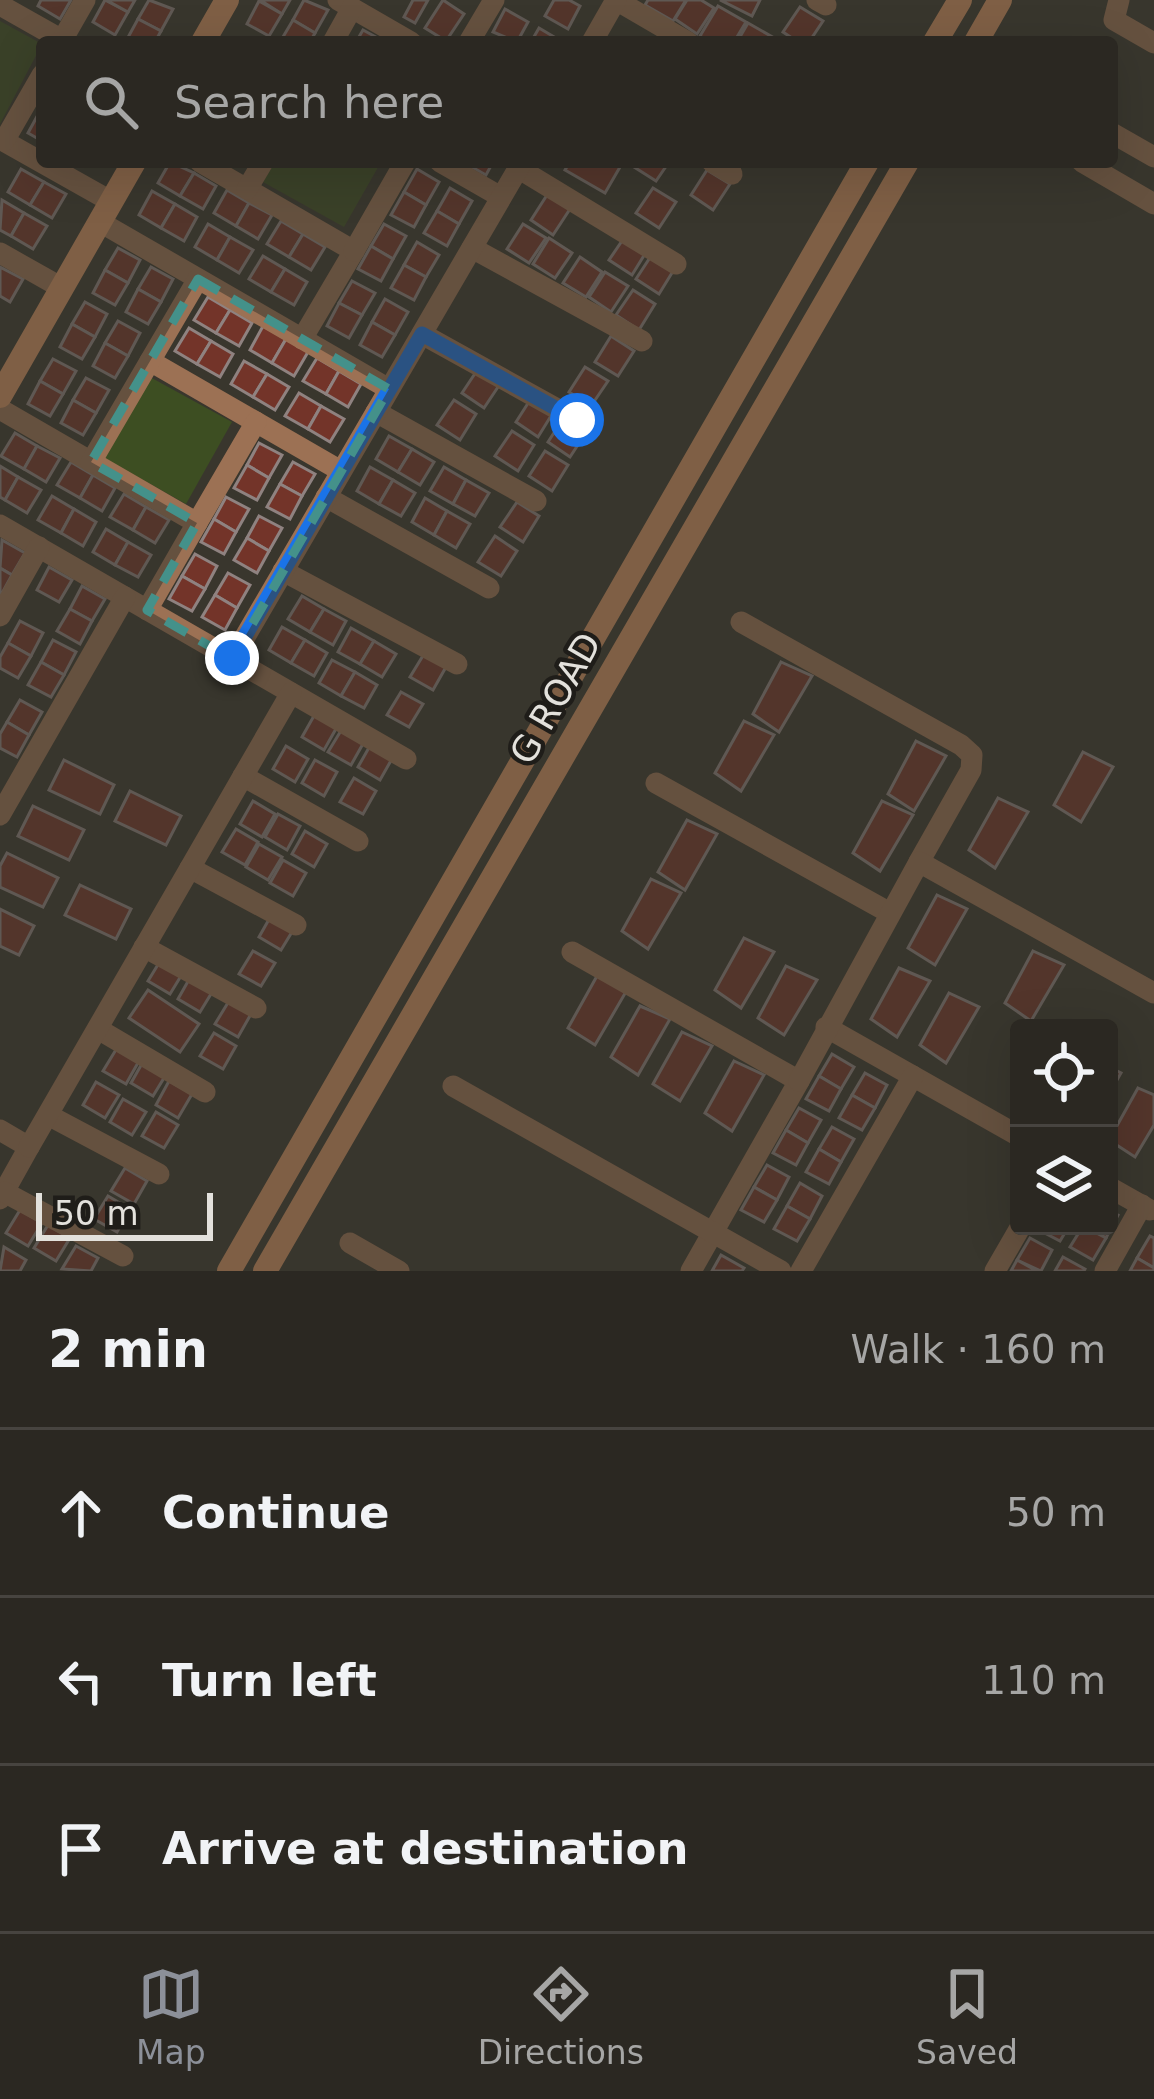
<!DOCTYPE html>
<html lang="en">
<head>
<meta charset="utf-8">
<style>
	:root { --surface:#2b2822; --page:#37342f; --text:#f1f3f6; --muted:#a6a6a5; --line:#474440; --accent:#8c9099 }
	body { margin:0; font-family:"DejaVu Sans",sans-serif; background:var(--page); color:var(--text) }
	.controls { position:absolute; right:36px; bottom:36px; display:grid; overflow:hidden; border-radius:12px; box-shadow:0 12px 48px #0002 }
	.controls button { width:108px; height:108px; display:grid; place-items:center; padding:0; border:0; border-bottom:3px solid var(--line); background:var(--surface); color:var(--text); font:60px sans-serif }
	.scale { position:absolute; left:36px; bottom:30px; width:177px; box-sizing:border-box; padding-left:12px; border:6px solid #e3e1dc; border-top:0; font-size:33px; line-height:42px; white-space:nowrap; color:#e3e1dc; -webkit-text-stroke:9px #1f1d19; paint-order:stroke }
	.stop { position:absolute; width:36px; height:36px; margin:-27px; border:9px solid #1a73e8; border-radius:50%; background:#fff }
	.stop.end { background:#1a73e8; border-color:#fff; box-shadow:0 3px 12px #0008 }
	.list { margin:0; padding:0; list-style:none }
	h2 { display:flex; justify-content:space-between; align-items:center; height:156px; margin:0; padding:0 48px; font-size:51px }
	h2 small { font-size:39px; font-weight:400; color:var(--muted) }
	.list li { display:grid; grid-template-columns:78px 1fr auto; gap:36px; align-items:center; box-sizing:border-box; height:168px; padding:0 48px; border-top:3px solid var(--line) }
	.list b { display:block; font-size:45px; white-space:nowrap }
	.list em { font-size:39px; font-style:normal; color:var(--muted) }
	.icon { flex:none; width:66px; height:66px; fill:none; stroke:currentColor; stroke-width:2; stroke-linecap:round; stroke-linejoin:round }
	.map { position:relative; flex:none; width:1154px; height:1271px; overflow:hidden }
	.search { position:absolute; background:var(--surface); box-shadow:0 12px 48px #0002; left:36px; right:36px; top:36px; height:132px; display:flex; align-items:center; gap:30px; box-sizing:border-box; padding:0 42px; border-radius:12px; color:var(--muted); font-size:45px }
	.sheet { height:660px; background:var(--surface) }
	nav { display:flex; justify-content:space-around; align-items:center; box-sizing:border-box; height:168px; border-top:3px solid var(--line); background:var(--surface); font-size:33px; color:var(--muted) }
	nav a { display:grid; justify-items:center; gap:6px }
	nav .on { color:var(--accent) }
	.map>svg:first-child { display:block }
	.green { fill:#3d4e22 }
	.building { fill:#733429; stroke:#8f8280; stroke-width:3 }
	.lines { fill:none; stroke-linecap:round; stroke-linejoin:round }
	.street { stroke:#9c7154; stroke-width:21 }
	.secondary { stroke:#d49162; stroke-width:24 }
	.route { stroke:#1a73e8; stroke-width:15 }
	.marked { fill:none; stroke:#44918a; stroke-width:9; stroke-dasharray:24 15; stroke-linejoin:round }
	.labels { text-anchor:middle; stroke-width:9; stroke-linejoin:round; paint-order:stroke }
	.street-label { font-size:36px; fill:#e3e1dc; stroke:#1f1d19 }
</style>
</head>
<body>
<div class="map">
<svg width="1154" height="1271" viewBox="0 0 1154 1271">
	<rect width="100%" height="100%" fill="#39362d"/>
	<g class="green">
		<path d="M0 21 42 44 0 124Z"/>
		<path d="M274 162H381L344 227 263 182Z"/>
		<path d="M150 377 232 422 186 504 104 458Z"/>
	</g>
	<g class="building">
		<path d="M41 0H71L60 19 38 6Z"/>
		<path d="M105 0 128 12 115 35 93 22Z"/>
		<path d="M106 0H135L128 12Z"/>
		<path d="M149 0 173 9 161 31 138 19Z"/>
		<path d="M260 0H290L282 14Z"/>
		<path d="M304 0 328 10 315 33 293 20Z"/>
		<path d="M413 0H428L415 23 404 17Z"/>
		<path d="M443 0 464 14 446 41 425 28Z"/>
		<path d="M554 0H569L580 6 568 29 545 16Z"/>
		<path d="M648 0H686L673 21 645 5Z"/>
		<path d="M687 0H701L714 8 697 34 675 19Z"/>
		<path d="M720 0H760L752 16Z"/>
		<path d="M259 1 282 14 269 36 247 24Z"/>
		<path d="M718 6 746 22 734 42H710L700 36Z"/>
		<path d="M800 7 823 21 809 42H798L783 32Z"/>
		<path d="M505 9 528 22 517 42 493 32Z"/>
		<path d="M138 19 161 31 155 42 126 41Z"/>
		<path d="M293 20 315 33 310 42H280Z"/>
		<path d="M748 23 776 39 774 42H737Z"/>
		<path d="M539 28 561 41 560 42H531Z"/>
		<path d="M363 30 385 42H356Z"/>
		<path d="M40 111 42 112V141L28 133Z"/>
		<path d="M170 162 194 173 180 196 158 183Z"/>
		<path d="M463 162H493L486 175Z"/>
		<path d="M570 162H611L620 167 605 193 565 170Z"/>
		<path d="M637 162H669L656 181 634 167Z"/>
		<path d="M21 169 44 182 30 205 8 192Z"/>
		<path d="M417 169 439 182 426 205 404 192Z"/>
		<path d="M707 170 730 184 713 210 691 195Z"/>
		<path d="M194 173 216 186 203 209 180 196Z"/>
		<path d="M44 182 66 194 52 218 30 205Z"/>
		<path d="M450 188 472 201 459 224 437 211Z"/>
		<path d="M653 188 676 202 659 228 636 213Z"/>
		<path d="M227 190 249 203 236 226 214 213Z"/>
		<path d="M152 191 175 204 161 228 139 215Z"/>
		<path d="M404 192 426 205 414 227 391 215Z"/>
		<path d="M547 195 570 209 553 235 531 220Z"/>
		<path d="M2 200 24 213 11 236 0 230Z"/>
		<path d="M249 203 272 215 258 239 236 226Z"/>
		<path d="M175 204 197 217 184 241 161 228Z"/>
		<path d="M437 211 459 224 447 246 424 233Z"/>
		<path d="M24 213 47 226 33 249 11 236Z"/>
		<path d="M281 221 303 234 289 257 267 244Z"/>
		<path d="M208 224 230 237 217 260 195 247Z"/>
		<path d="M384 224 406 236 393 259 371 246Z"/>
		<path d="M523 224 546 238 529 263 507 249Z"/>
		<path d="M303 234 325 247 311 270 289 257Z"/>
		<path d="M626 235 648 249 632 275 609 260Z"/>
		<path d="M230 237 253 250 239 273 217 260Z"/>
		<path d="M549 238 572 253 555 278 533 264Z"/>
		<path d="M417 242 439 255 426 277 404 265Z"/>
		<path d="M371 246 393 259 381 281 358 269Z"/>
		<path d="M118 248 140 260 128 283 105 270Z"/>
		<path d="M653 253 675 268 659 294 636 279Z"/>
		<path d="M263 256 285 269 271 292 249 279Z"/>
		<path d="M580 257 602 272 586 297 563 283Z"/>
		<path d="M404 265 426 277 414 300 391 288Z"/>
		<path d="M0 267 23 279 10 302 0 296Z"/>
		<path d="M151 267 173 279 161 302 138 289Z"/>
		<path d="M285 269 307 282 294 305 271 292Z"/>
		<path d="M105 270 128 283 115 305 93 293Z"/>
		<path d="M605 272 628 286 611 312 589 297Z"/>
		<path d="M352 281 375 293 362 315 339 303Z"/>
		<path d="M138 289 161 302 148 324 126 312Z"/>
		<path d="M633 290 655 304 639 330 616 315Z"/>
		<path d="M208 297 230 310 216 333 194 320Z"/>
		<path d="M385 299 408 312 395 335 372 322Z"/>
		<path d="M85 302 107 314 95 337 72 324Z"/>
		<path d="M339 303 362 315 349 338 327 326Z"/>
		<path d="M230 310 252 323 239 346 216 333Z"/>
		<path d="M118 321 140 333 128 356 105 343Z"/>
		<path d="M372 322 395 335 382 357 360 345Z"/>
		<path d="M72 324 95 337 82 359 60 347Z"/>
		<path d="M263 326 286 339 272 363 250 350Z"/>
		<path d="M189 328 211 341 197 364 175 351Z"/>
		<path d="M611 336 634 351 618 376 595 362Z"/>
		<path d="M286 339 308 352 294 376 272 363Z"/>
		<path d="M211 341 233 354 220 377 197 364Z"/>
		<path d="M105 343 128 356 115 378 93 366Z"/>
		<path d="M317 358 339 371 326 394 303 381Z"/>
		<path d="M53 359 76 371 63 394 40 381Z"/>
		<path d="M244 361 267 374 253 397 231 384Z"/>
		<path d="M585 367 608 381 591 406 569 392Z"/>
		<path d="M478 369 500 384 484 408 462 393Z"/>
		<path d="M339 371 361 384 348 407 326 394Z"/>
		<path d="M267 374 289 387 275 410 253 397Z"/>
		<path d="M86 378 109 390 96 413 73 400Z"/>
		<path d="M40 381 63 394 50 416 28 404Z"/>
		<path d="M299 393 321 406 308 429 285 416Z"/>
		<path d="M532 397 554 411 538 437 516 422Z"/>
		<path d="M73 400 96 413 83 435 61 423Z"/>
		<path d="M454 400 476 414 460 440 437 425Z"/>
		<path d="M321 406 344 419 330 442 308 429Z"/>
		<path d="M564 417 587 431 570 457 548 442Z"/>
		<path d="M512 431 534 445 518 471 495 456Z"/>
		<path d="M15 433 37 446 24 469 1 456Z"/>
		<path d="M389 436 412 449 398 472 376 459Z"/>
		<path d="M259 443 282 455 269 478 247 465Z"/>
		<path d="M37 446 60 458 46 482 24 469Z"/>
		<path d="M412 449 434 462 420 485 398 472Z"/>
		<path d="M545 451 568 465 552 491 529 476Z"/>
		<path d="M71 462 93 475 80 498 57 485Z"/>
		<path d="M293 462 315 474 302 496 280 484Z"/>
		<path d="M247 465 269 478 257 500 234 488Z"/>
		<path d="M0 466 18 477 5 500 0 497Z"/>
		<path d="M370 467 393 480 379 504 357 491Z"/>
		<path d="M444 467 466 480 453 504 430 491Z"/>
		<path d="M93 475 115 488 102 511 80 498Z"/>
		<path d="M18 477 41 490 27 513 5 500Z"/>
		<path d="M393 480 415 493 401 516 379 504Z"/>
		<path d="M466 480 489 493 475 516 453 504Z"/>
		<path d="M280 484 302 496 290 519 267 507Z"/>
		<path d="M124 494 146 507 133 530 110 517Z"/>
		<path d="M52 496 74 509 61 533 38 520Z"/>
		<path d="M226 497 249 509 236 532 214 519Z"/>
		<path d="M425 498 447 511 434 535 412 522Z"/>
		<path d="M517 502 539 516 523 542 500 527Z"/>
		<path d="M146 507 169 520 155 543 133 530Z"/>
		<path d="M74 509 96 522 83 546 61 533Z"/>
		<path d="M447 511 470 524 456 548 434 535Z"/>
		<path d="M259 516 282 528 269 551 247 538Z"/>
		<path d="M214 519 236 532 224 554 201 542Z"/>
		<path d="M106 529 128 542 115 565 93 552Z"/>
		<path d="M495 536 517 551 501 576 478 562Z"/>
		<path d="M247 538 269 551 257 573 234 560Z"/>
		<path d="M2 540 25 553 12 575 0 568Z"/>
		<path d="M128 542 151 555 138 577 115 565Z"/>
		<path d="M195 554 217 566 205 589 182 576Z"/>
		<path d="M49 567 72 580 59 602 37 590Z"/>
		<path d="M0 568 12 575 0 597Z"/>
		<path d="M228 573 250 585 237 608 215 595Z"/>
		<path d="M182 576 205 589 192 611 169 599Z"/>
		<path d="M82 586 105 599 92 621 70 609Z"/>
		<path d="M215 595 237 608 225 630 202 617Z"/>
		<path d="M302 596 324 609 310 632 288 619Z"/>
		<path d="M70 609 92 621 80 644 57 631Z"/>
		<path d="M324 609 346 621 333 645 310 632Z"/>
		<path d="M20 621 43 633 31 656 8 643Z"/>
		<path d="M282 627 305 640 291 663 269 650Z"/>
		<path d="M351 628 374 641 360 664 338 652Z"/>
		<path d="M53 640 76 652 64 675 41 662Z"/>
		<path d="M305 640 327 653 314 676 291 663Z"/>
		<path d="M374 641 396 654 382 677 360 664Z"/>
		<path d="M8 643 31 656 18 678 0 668V657Z"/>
		<path d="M424 654 446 667 433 690 410 677Z"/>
		<path d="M332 660 355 672 341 696 319 683Z"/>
		<path d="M41 662 64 675 51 697 28 685Z"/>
		<path d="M781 662 812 676 779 732 753 714Z"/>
		<path d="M355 672 377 685 364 708 341 696Z"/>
		<path d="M401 692 423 704 409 727 387 715Z"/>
		<path d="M20 700 42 712 29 735 7 722Z"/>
		<path d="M315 714 337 727 324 750 302 737Z"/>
		<path d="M744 721 774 735 741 791 715 773Z"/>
		<path d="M7 722 29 735 17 757 0 748V734Z"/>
		<path d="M342 729 364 742 351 765 328 752Z"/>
		<path d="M916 741 946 756 914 811 888 794Z"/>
		<path d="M371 744 393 757 380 780 358 767Z"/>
		<path d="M286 746 308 759 295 782 273 769Z"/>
		<path d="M1083 752 1113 767 1081 822 1054 805Z"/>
		<path d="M64 760 114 785 100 814 49 790Z"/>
		<path d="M315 760 337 772 324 796 302 783Z"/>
		<path d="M354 778 376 791 363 814 340 802Z"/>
		<path d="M130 791 181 816 166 845 115 821Z"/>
		<path d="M998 798 1028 812 995 868 969 850Z"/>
		<path d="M253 801 275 814 262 837 240 824Z"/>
		<path d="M882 801 913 815 880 871 853 853Z"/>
		<path d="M33 806 84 830 69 860 18 836Z"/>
		<path d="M278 814 300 826 287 850 265 837Z"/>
		<path d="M687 820 717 834 685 890 658 872Z"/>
		<path d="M236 829 258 842 245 865 222 852Z"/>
		<path d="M305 831 327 844 314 867 292 854Z"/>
		<path d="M259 844 282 857 268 880 246 867Z"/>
		<path d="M7 853 58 878 43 907 0 887V866Z"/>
		<path d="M283 860 306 873 293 896 270 883Z"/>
		<path d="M651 879 681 893 648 949 622 931Z"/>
		<path d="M80 885 131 909 116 939 65 915Z"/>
		<path d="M937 895 967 909 935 965 908 948Z"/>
		<path d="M0 909 34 926 19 955 0 946Z"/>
		<path d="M272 914 295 927 281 950 259 937Z"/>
		<path d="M744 938 774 952 741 1008 715 990Z"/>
		<path d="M253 951 275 963 261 986 239 974Z"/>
		<path d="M1033 951 1064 965 1031 1021 1005 1003Z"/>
		<path d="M162 958 184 971 170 994 148 981Z"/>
		<path d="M786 966 817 980 784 1035 758 1018Z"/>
		<path d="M899 968 930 981 897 1037 871 1019Z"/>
		<path d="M191 976 214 989 200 1012 178 999Z"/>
		<path d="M597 976 627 990 595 1045 568 1028Z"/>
		<path d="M148 990 199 1024 180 1052 129 1018Z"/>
		<path d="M949 993 979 1007 946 1063 920 1045Z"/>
		<path d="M229 1001 251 1014 238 1037 215 1024Z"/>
		<path d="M640 1006 670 1019 638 1075 611 1057Z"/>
		<path d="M682 1032 712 1046 680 1101 653 1084Z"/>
		<path d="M214 1033 236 1046 223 1069 200 1056Z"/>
		<path d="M117 1048 139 1061 126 1084 103 1071Z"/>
		<path d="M832 1054 854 1067 841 1089 819 1076Z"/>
		<path d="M144 1060 167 1073 153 1096 131 1083Z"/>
		<path d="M734 1061 764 1075 732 1131 705 1113Z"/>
		<path d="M1109 1067 1121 1073 1109 1094Z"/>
		<path d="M865 1073 887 1085 875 1108 852 1095Z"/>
		<path d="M819 1076 841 1089 829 1111 806 1099Z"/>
		<path d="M169 1081 192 1094 178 1118 156 1105Z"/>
		<path d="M96 1082 119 1095 105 1118 83 1105Z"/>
		<path d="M1138 1088 1154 1095V1125L1135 1157 1109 1140Z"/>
		<path d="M852 1095 875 1108 862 1130 839 1118Z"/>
		<path d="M123 1099 146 1112 132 1135 110 1122Z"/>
		<path d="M799 1108 821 1120 808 1143 786 1130Z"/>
		<path d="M156 1112 178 1125 164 1148 142 1136Z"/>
		<path d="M832 1127 854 1139 841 1162 819 1149Z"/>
		<path d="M786 1130 808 1143 796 1165 773 1153Z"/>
		<path d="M819 1149 841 1162 829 1184 806 1172Z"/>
		<path d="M767 1165 789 1177 777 1200 754 1187Z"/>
		<path d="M125 1168 147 1181 134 1204 111 1191Z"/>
		<path d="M800 1183 822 1196 810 1219 787 1206Z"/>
		<path d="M754 1187 777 1200 764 1222 741 1210Z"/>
		<path d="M108 1196 130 1209 117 1232 94 1219Z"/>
		<path d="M787 1206 810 1219 797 1241 774 1229Z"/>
		<path d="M20 1210 42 1223 28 1246 6 1233Z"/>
		<path d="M1109 1210 1118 1215 1106 1238 1085 1226H1109Z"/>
		<path d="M48 1225 70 1238 56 1261 34 1248Z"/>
		<path d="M1039 1226H1069L1060 1241 1037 1229Z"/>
		<path d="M1083 1226 1106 1238 1093 1260 1070 1247Z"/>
		<path d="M1150 1236 1154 1238V1268L1137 1258Z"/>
		<path d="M1030 1238 1052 1250 1041 1271 1017 1260Z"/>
		<path d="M76 1246 98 1258 91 1271 62 1269Z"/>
		<path d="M4 1247 26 1260 20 1271H0Z"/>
		<path d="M721 1255 744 1268 742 1271H712Z"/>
		<path d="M1063 1257 1085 1269 1084 1271H1055Z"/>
		<path d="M1137 1258 1154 1268V1271H1130Z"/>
		<path d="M1017 1260 1037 1271H1011Z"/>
	</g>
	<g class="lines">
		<g class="street">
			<path d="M338 0 411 42"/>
			<path d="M616 0 688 42"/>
			<path d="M817 0 826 5"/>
			<path d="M1119 0 1114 20 1154 43"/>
			<path d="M0 5 62 40"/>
			<path d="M61 42 85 0"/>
			<path d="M333 42 352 8"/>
			<path d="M469 42 494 0"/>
			<path d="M592 42 616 0"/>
			<path d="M1112 133 1154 157"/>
			<path d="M0 139 112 202"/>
			<path d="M4 141 42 75"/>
			<path d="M200 162 354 251 302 339"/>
			<path d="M440 162 501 197"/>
			<path d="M712 162 732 174"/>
			<path d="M1082 162 1154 204"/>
			<path d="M518 168 676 264"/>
			<path d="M247 189 263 162"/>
			<path d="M100 222 389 389"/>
			<path d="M472 248 642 341"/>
			<path d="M354 251 405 162"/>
			<path d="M0 253 62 288"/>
			<path d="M198 279 150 361 341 471"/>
			<path d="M422 334 577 420"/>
			<path d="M0 409 197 523 147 610"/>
			<path d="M376 412 536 501"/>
			<path d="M91 462 150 361"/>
			<path d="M326 497 489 588"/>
			<path d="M197 523 256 422"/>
			<path d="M0 525 406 759"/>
			<path d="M283 571 457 664"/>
			<path d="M0 616 39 547"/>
			<path d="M741 622 961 745 972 755 971 770 919 862"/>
			<path d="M232 659 522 162"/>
			<path d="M243 776 358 841"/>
			<path d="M656 783 890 913"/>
			<path d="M0 815 125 597"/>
			<path d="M190 868 296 925"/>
			<path d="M144 947 256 1008"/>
			<path d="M572 952 799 1081 691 1271"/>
			<path d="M826 1027 1019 1136"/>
			<path d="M98 1029 205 1092"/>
			<path d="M799 1081 919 862 1154 993"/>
			<path d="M453 1086 781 1271"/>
			<path d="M48 1115 159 1174"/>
			<path d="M0 1130 29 1147 0 1199"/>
			<path d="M29 1147 291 693"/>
			<path d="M1109 1187 1150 1210"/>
			<path d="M4 1192 123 1256"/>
			<path d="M350 1243 399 1271"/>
			<path d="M801 1271 913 1076"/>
			<path d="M995 1271 1021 1226"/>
			<path d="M1105 1271 1142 1205"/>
		</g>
		<g class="secondary">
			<path d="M203 42 227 0"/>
			<path d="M935 42 960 0"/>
			<path d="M976 42 1000 0"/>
			<path d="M0 396 134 162"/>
			<path d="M229 1271 867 162"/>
			<path d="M265 1271 907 162"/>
		</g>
	</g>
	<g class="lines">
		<path class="route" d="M232 658 422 334 577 420"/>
	</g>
	<path d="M0 0H1154V1271H0ZM198 279 389 389 232 659 147 610 197 523 91 462Z" fill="#39362d" fill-opacity=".55" fill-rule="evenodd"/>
	<path class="marked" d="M198 279 389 389 232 659 147 610 197 523 91 462Z"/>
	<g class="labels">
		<g class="street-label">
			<text transform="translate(555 698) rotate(-60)" y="13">G ROAD</text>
		</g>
	</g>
</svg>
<div class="controls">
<button><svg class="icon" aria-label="locate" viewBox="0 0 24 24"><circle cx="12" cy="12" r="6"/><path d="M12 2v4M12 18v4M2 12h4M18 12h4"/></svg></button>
<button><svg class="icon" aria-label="layers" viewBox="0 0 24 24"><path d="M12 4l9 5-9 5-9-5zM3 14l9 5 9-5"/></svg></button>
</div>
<div class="scale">50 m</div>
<div class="stop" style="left:577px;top:420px"></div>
<div class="stop end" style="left:232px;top:658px"></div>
<div class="search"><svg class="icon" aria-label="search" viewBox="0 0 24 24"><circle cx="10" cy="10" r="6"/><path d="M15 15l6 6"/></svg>Search here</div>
</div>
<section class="sheet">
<h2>2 min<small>Walk · 160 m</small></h2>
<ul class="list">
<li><svg class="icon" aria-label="ahead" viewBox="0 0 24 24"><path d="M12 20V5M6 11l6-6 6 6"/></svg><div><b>Continue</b></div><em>50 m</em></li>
<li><svg class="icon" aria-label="left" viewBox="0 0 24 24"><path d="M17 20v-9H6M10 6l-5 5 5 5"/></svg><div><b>Turn left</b></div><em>110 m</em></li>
<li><svg class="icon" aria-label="arrive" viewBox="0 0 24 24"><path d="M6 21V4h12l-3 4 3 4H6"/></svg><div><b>Arrive at destination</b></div></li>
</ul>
</section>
<nav>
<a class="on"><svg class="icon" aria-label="map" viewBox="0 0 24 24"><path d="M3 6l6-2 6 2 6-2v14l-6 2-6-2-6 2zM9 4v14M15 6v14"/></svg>Map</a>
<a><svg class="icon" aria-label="directions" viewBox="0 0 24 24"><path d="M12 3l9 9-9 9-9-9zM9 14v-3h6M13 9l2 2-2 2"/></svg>Directions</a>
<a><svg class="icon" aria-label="saved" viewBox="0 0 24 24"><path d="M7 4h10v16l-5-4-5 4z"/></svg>Saved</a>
</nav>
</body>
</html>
